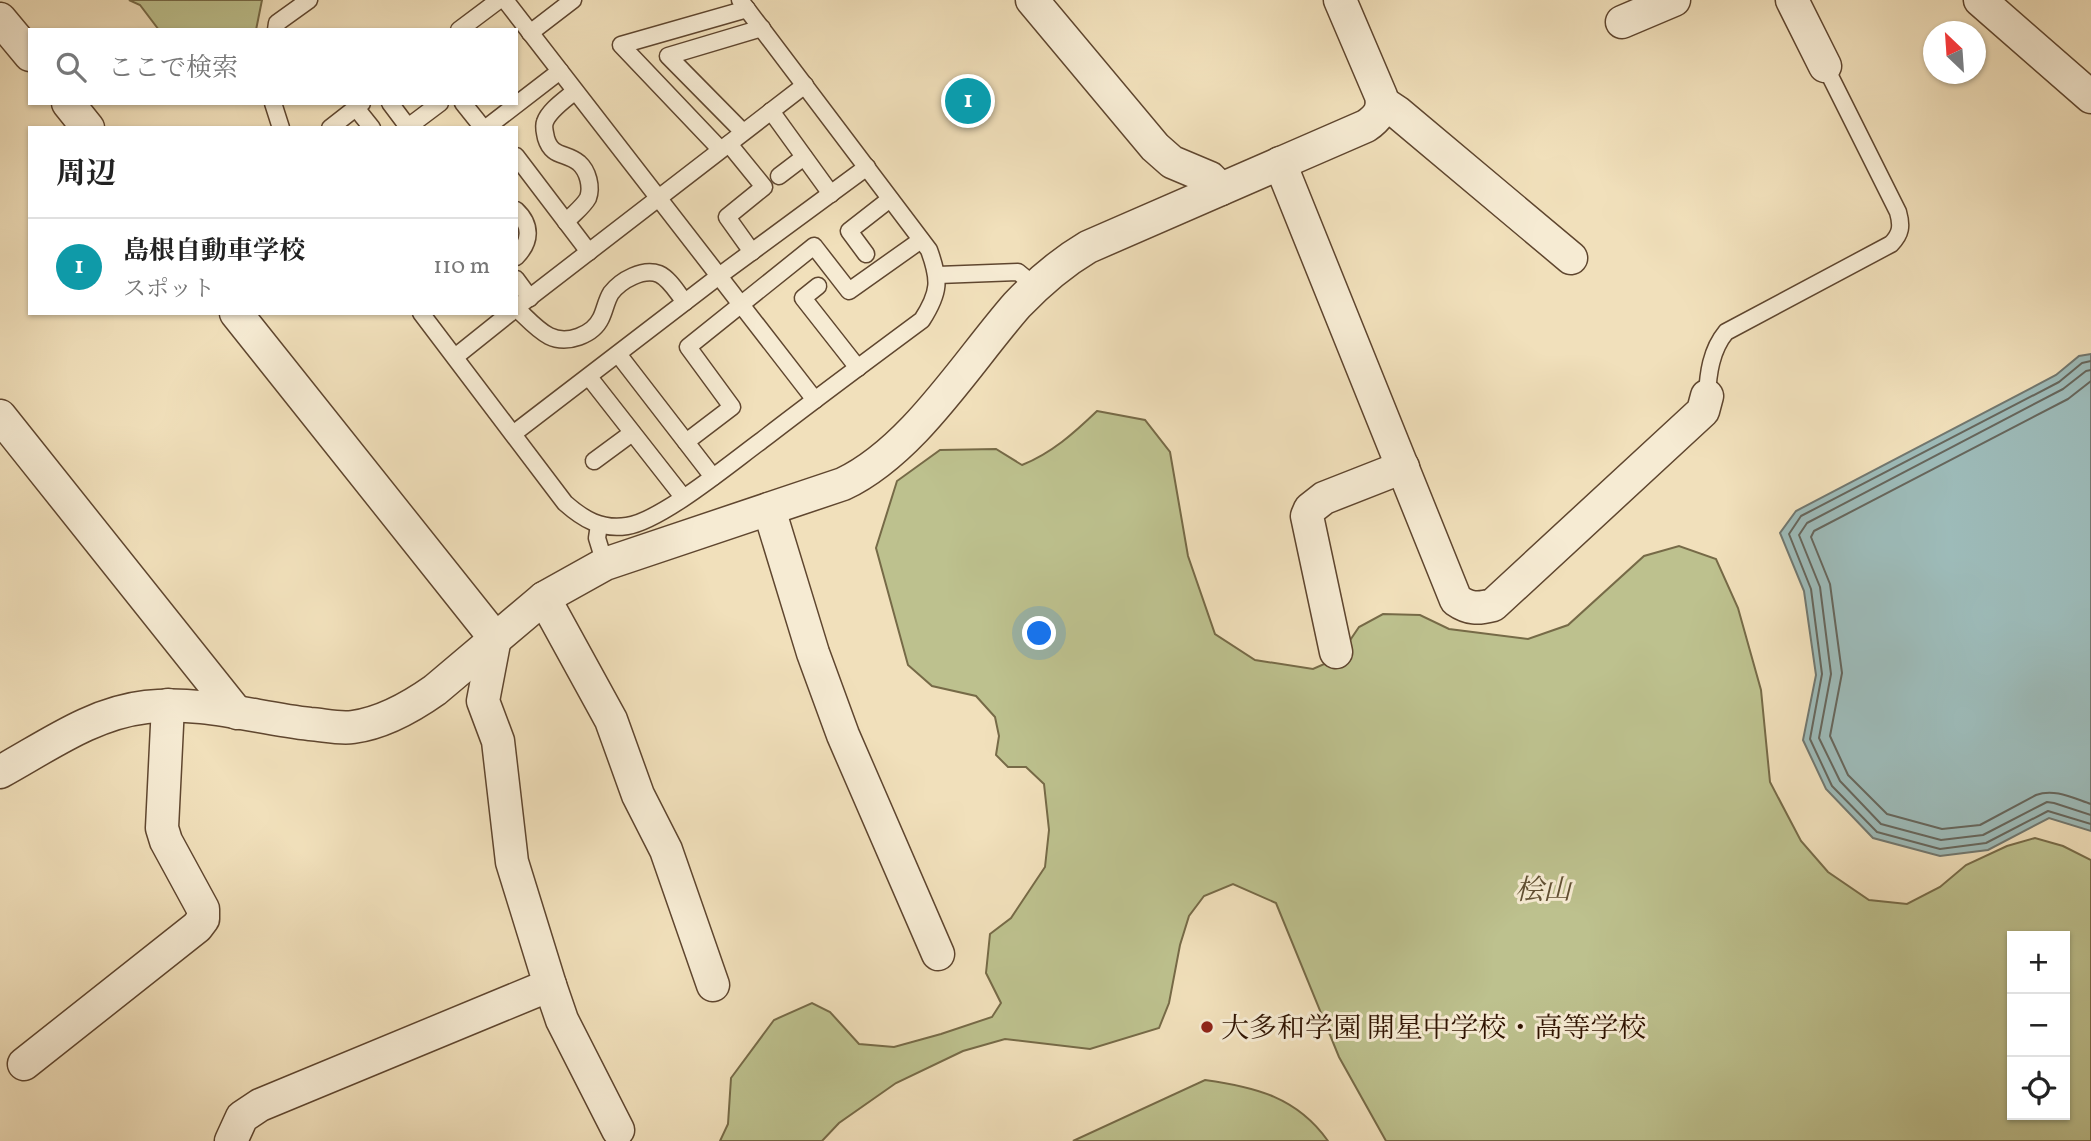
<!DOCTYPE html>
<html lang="ja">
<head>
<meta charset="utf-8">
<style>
	:root { --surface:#fff; --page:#f6f6f6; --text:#222; --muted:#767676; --line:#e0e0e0; --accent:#8f2418 }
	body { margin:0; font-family:Vollkorn,"Noto Serif JP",serif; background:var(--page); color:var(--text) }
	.controls { position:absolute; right:21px; bottom:21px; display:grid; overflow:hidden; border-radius:0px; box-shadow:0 2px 5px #0004 }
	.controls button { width:63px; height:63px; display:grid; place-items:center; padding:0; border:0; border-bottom:2px solid var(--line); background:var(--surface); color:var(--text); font:35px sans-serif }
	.compass { position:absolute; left:1923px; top:21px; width:63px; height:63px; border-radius:50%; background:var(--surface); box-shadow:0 2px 5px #0004; rotate:335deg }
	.you { position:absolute; left:1040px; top:634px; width:24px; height:24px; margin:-18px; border:5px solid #fff; border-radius:50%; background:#1a73e8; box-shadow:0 0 0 10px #1a73e833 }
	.badge { display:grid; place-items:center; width:46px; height:46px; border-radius:50%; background:var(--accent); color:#fff; font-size:23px; font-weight:700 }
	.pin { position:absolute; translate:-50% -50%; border:4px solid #fff; box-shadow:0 2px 7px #0006 }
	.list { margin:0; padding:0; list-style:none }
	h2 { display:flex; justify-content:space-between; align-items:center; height:91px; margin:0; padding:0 28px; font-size:30px }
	h2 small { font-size:23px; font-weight:400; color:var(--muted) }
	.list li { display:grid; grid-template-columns:46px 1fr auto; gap:21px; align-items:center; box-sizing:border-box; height:98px; padding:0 28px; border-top:2px solid var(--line) }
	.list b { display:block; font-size:26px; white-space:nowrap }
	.list p { margin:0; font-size:23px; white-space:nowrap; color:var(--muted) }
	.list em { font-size:23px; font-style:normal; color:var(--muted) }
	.icon { flex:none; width:38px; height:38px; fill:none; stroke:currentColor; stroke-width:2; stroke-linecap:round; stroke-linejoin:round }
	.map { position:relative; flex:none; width:2091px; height:1141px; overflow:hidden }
	.search { position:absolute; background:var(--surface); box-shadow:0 2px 5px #0004; left:28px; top:28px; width:490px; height:77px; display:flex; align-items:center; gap:18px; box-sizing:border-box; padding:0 24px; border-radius:0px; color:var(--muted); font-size:26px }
	.panel { position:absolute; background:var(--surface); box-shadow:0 2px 5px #0004; left:28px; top:126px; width:490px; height:189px; border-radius:0px }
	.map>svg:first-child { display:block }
	.green { fill:#bdc18e; stroke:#766a47; stroke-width:2; fill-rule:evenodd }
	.water { fill:#9dbbb9; stroke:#71776f; stroke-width:2 }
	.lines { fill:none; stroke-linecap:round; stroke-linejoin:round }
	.shore { stroke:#66665c; stroke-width:2 }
	.lane-casing { stroke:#5f462f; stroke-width:19 }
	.street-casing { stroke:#5f462f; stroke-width:35 }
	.lane { stroke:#f6ebd3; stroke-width:16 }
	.street { stroke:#f6ebd3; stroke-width:32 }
	.poi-dot { fill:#8f2418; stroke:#f6ebd3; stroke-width:2.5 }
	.labels { text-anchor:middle; stroke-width:6; stroke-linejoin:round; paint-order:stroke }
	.park-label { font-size:28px; font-style:italic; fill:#604f32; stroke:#f6ebd3 }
	.poi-label { font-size:28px; fill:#2e1200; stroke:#f6ebd3; text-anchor:start }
</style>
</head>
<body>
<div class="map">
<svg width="2091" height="1141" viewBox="0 0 2091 1141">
	<rect width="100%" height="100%" fill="#f1e0bb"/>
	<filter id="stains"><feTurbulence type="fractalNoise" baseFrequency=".00286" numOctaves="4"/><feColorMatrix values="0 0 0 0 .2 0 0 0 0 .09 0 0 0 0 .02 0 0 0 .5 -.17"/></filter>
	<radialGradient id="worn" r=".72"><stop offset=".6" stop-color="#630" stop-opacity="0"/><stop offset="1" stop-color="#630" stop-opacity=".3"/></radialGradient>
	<g class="green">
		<path d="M129 0H262L256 30H159L140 5Z"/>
		<path d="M1097 411 1145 420 1170 452 1188 556 1215 634 1255 660 1313 669 1338 658 1359 627 1383 614 1420 615 1449 629 1528 639 1568 625 1644 556 1679 546 1716 559 1738 608 1761 690 1770 782 1801 841 1828 872 1869 900 1907 904 1940 887 1966 865 2007 846 2035 838 2063 846 2091 860V1141H1386L1339 1057 1276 903 1233 884 1204 896 1189 916 1180 945 1169 1003 1159 1028 1090 1049 1005 1039 963 1051 896 1083 839 1123 822 1141H720L728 1124 731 1078 774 1020 812 1003 830 1012 859 1044 894 1047 941 1034 992 1017 1001 1003 986 973 990 934 1011 918 1045 867 1049 830 1044 784 1026 767H1008L996 755 999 736 995 717 976 696 932 686 908 665 876 548 897 481 940 450 996 449 1022 465C1052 453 1074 433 1097 411ZM2012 936H2065V1115H2012Z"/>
		<path d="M1205 1080C1255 1087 1297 1097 1328 1141H1073Z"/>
	</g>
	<path class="water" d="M2091 354V831L2049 818 1988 850 1940 856 1873 838 1826 789 1803 740 1816 675 1804 591 1780 533 1796 511 2056 375 2079 356Z"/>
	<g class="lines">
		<g class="shore">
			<path d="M2091 361 2082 363 2059 382 1801 516 1789 534 1811 589 1822 674 1810 739 1832 786 1877 832 1940 849 1986 843 2048 811 2091 824"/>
			<path d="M2091 370 2086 371 2063 389 1807 523 1799 535 1820 587 1831 674 1819 738 1840 781 1881 824 1941 840 1983 835 2047 802 2054 803 2091 815"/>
			<path d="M2091 381 2068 399 1814 531 1811 537 1830 584 1842 673 1830 736 1848 775 1887 814 1942 829 1980 825 2036 795C2054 788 2073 798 2091 804"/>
		</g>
		<defs>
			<g id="lane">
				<path d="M505 0 815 400"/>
				<path d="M276 30 277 23 309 0"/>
				<path d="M459 30 499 0"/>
				<path d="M530 33 573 0"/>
				<path d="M273 103 281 128"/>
				<path d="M390 103 408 127 440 103"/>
				<path d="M463 103 483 128"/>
				<path d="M356 108 372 128"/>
				<path d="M771 111 831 194"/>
				<path d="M330 128 362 103"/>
				<path d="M486 128 560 71"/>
				<path d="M743 132 668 56 762 28"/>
				<path d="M729 144 764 187 727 217 752 252"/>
				<path d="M720 149 621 45 747 9"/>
				<path d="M516 156 589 252"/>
				<path d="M779 176 804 157"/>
				<path d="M516 210C532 225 531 242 516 257"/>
				<path d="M566 222C573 214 583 207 588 198 592 187 588 171 579 163 566 152 552 158 546 138 545 132 543 127 545 122 549 110 566 99 575 91"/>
				<path d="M866 254 849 231 890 199"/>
				<path d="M938 275 1018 272 1035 286"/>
				<path d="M516 279 530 298"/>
				<path d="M818 286 803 298 858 368"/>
				<path d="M516 308 805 85"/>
				<path d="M516 308C526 317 537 330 549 336 567 345 593 335 601 318 605 310 606 301 611 293 621 280 643 268 659 274 670 279 678 294 685 302"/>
				<path d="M421 313 565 503C583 519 601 530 627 526 661 521 731 463 761 441 814 400 868 360 922 320 940 292 940 280 929 250L740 0"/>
				<path d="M618 354 713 477"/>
				<path d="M455 357 510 313"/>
				<path d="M589 377 683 497"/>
				<path d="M1707 396C1708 374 1711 350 1726 332L1891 244C1901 234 1902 226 1898 212L1825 66"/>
				<path d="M513 434 719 276 867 167"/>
				<path d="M686 442 732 407 688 347 814 246 849 291 921 240"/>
				<path d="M594 461 632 433"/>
				<path d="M599 525 597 538 605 564"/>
			</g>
			<g id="street">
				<path d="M1032 0 1155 147 1172 162 1210 178 1221 189"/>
				<path d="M1792 0 1825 66"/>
				<path d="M1980 0 2091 97"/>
				<path d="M0 19 30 55"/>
				<path d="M1622 22 1674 0"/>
				<path d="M1382 102 1397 112 1571 258"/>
				<path d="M68 103 88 128"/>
				<path d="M1280 163 1456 600C1469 609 1478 609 1493 605L1703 411 1707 396"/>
				<path d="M0 416 237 713"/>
				<path d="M769 509 813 653 843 735 938 954"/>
				<path d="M544 598 611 720 638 795 666 850 713 985"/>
				<path d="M1336 652 1307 516 1310 509 1324 498 1403 467"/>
				<path d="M0 772C46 747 92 713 146 707 200 700 256 718 310 724 324 725 339 729 353 727 383 723 411 707 435 690L544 598 605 564 843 484C913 451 967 362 1017 305 1039 282 1061 263 1088 247L1366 126C1378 118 1384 110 1381 96L1340 0"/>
				<path d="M550 985 562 1020 618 1130"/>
				<path d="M24 1064 197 927 203 919V909L166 841 162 828 168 705"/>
				<path d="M231 1141 242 1117 260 1105 550 985 512 862 498 741 483 701 495 638 236 313"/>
			</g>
		</defs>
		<use href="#lane" class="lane-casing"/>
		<use href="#street" class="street-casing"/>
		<use href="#lane" class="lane"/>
		<use href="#street" class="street"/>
	</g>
	<circle class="poi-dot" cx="1207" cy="1027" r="7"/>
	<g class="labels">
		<g class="park-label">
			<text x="1543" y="899">桧山</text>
		</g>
		<g class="poi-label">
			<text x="1221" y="1037">大多和学園 開星中学校・高等学校</text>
		</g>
	</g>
	<rect width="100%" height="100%" filter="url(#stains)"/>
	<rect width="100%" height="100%" fill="url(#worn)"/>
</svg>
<div class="controls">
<button>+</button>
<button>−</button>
<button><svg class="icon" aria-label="locate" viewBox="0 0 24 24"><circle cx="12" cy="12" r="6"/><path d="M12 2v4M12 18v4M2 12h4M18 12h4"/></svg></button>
</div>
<svg class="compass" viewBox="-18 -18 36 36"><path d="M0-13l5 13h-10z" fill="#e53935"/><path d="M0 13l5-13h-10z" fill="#767676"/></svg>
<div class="you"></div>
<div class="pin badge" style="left:968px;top:101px;background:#0f9aa8">1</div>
<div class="search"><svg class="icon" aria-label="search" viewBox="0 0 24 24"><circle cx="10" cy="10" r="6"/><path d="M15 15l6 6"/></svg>ここで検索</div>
<section class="panel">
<h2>周辺<small></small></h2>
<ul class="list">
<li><span class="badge" style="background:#0f9aa8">1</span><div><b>島根自動車学校</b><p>スポット</p></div><em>110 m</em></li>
</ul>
</section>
</div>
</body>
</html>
